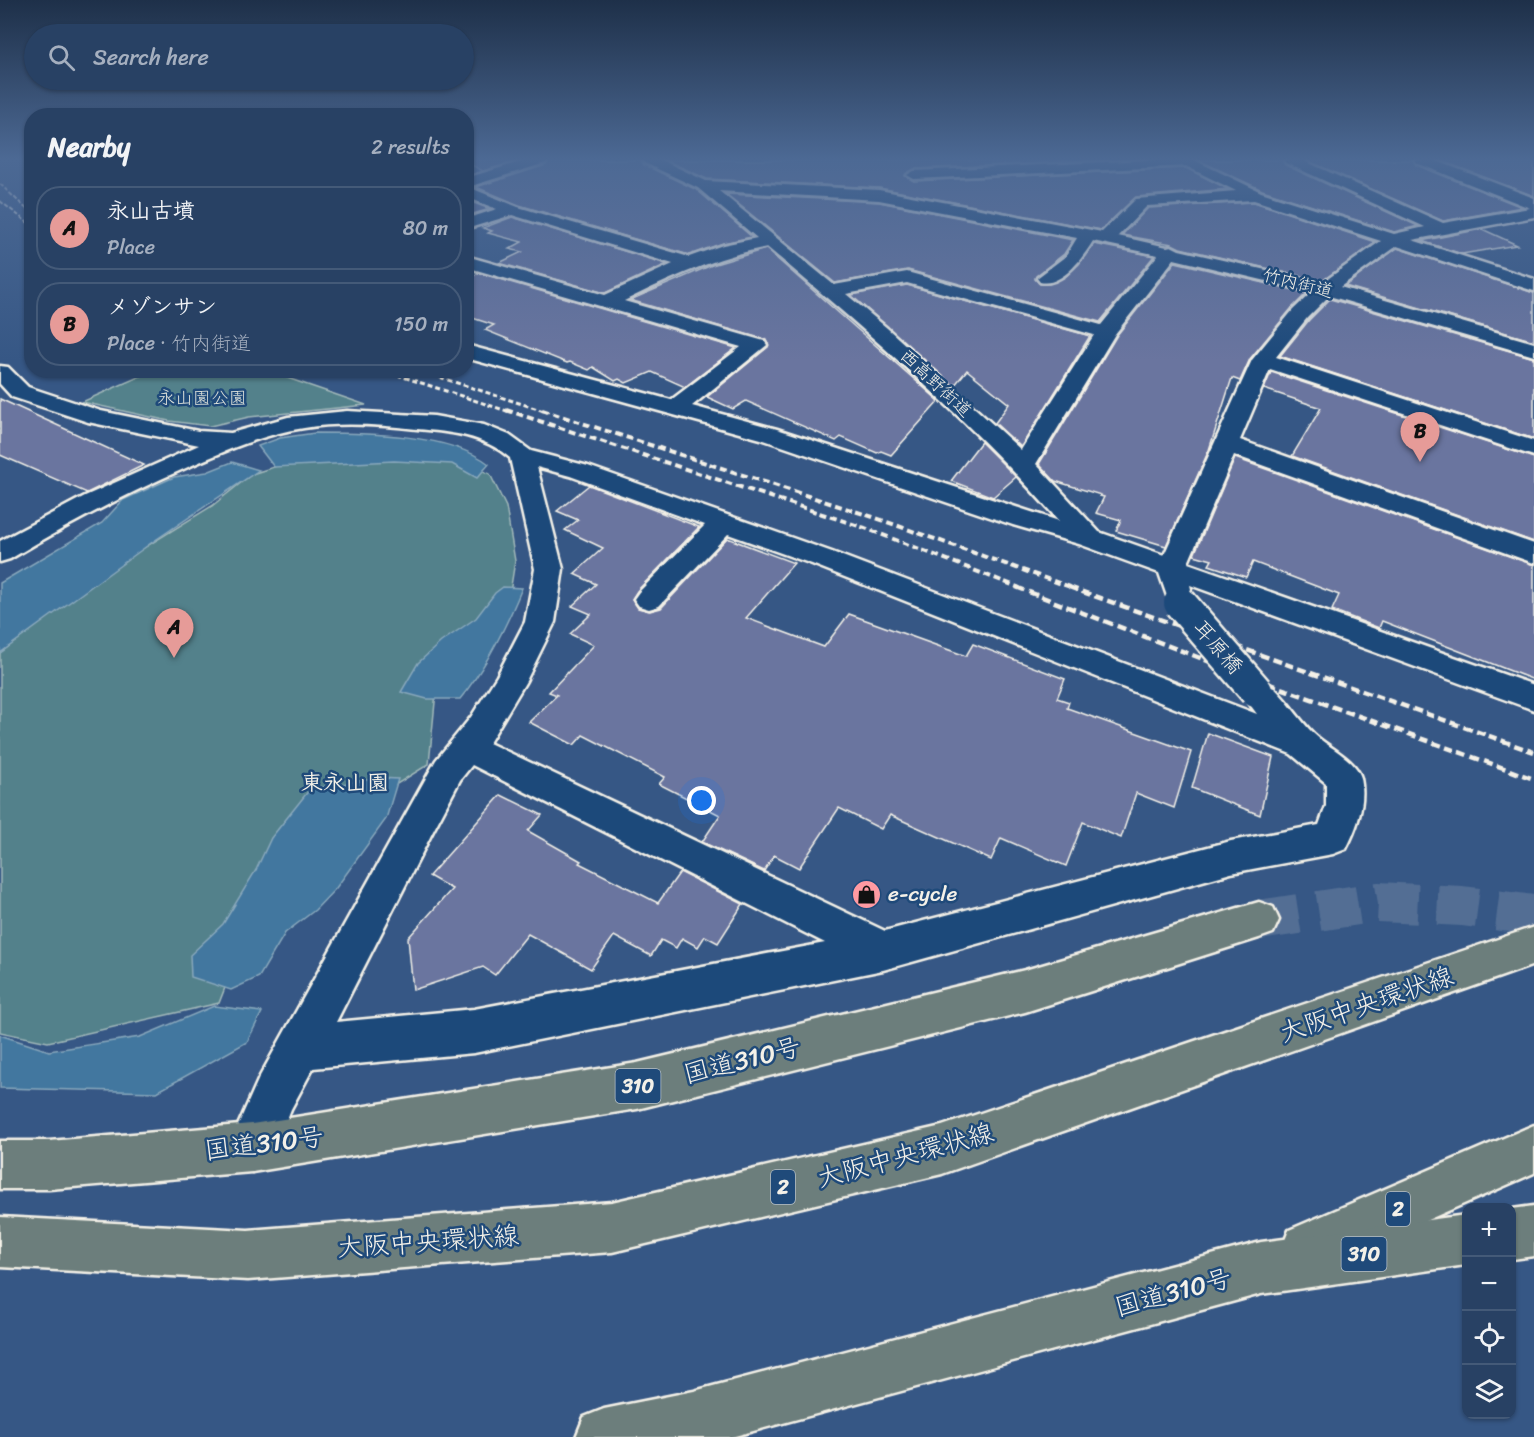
<!DOCTYPE html>
<html lang="en">
<head>
<meta charset="utf-8">
<style>
	:root { --surface:#284164; --page:#344c6d; --text:#f1f3f6; --muted:#a5afbf; --line:#445a78; --accent:#e69b98 }
	body { margin:0; font-family:Sriracha,"Klee One",sans-serif; background:var(--page); color:var(--text) }
	.controls { position:absolute; right:18px; bottom:18px; display:grid; overflow:hidden; border-radius:12px; box-shadow:0 2px 4px #0004 }
	.controls button { width:54px; height:54px; display:grid; place-items:center; padding:0; border:0; border-bottom:2px solid var(--line); background:var(--surface); color:var(--text); font:30px sans-serif }
	.you { position:absolute; left:702px; top:801px; width:21px; height:21px; margin:-15px; border:4px solid #fff; border-radius:50%; background:#1a73e8; box-shadow:0 0 0 9px #1a73e833 }
	.badge { display:grid; place-items:center; width:39px; height:39px; border-radius:50%; background:var(--accent); color:#111; font-size:20px; font-weight:700 }
	.pin { position:absolute; translate:-50% -50px; filter:drop-shadow(0 2px 3px #0008) }
	.pin::after { content:''; position:absolute; top:32px; width:21px; height:18px; background:inherit; clip-path:polygon(0 0,100% 0,50% 100%) }
	.list { margin:0; padding:0; list-style:none }
	h2 { display:flex; justify-content:space-between; align-items:center; height:78px; margin:0; padding:0 24px; font-size:26px }
	h2 small { font-size:20px; font-weight:400; color:var(--muted) }
	.list li { display:grid; grid-template-columns:39px 1fr auto; gap:18px; align-items:center; box-sizing:border-box; height:84px; margin:0 12px 12px; padding:0 12px; border:2px solid var(--line); border-radius:24px }
	.list b { display:block; font-size:22px; white-space:nowrap }
	.list p { margin:0; font-size:20px; white-space:nowrap; color:var(--muted) }
	.list em { font-size:20px; font-style:normal; color:var(--muted) }
	.icon { flex:none; width:33px; height:33px; fill:none; stroke:currentColor; stroke-width:2; stroke-linecap:round; stroke-linejoin:round }
	.map { position:relative; flex:none; width:1534px; height:1437px; overflow:hidden }
	.search { position:absolute; background:var(--surface); box-shadow:0 2px 4px #0004; left:24px; top:24px; width:450px; height:66px; display:flex; align-items:center; gap:15px; box-sizing:border-box; padding:0 21px; border-radius:33px; color:var(--muted); font-size:22px }
	.panel { position:absolute; background:var(--surface); box-shadow:0 2px 4px #0004; left:24px; top:108px; width:450px; height:270px; border-radius:24px }
	.map>svg:first-child { display:block }
	.green { fill:#52818b; stroke:#a3b9ba; stroke-width:1.5 }
	.water { fill:#42779f; stroke:#89a8bc; stroke-width:1.5 }
	.building { fill:#6a759f; stroke:#f4f1e8; stroke-width:1.5 }
	.lines { fill:none; stroke-linecap:round; stroke-linejoin:round }
	.highway-tunnel { stroke:#526e94; stroke-width:40; stroke-dasharray:40 20; stroke-linecap:butt }
	.minor-casing { stroke:#f4f1e8; stroke-width:5 }
	.major-casing { stroke:#f4f1e8; stroke-width:5 }
	.highway-casing { stroke:#f4f1e8; stroke-width:5 }
	.minor { fill:#1f4a7a; fill-rule:evenodd }
	.major { fill:#6c7e7c; fill-rule:evenodd }
	.highway { fill:#6c7e7c; fill-rule:evenodd }
	.rail-far3 { stroke:#f4f1e8; stroke-width:2; stroke-dasharray:4.5 2; stroke-linecap:butt }
	.rail-far2 { stroke:#f4f1e8; stroke-width:3; stroke-dasharray:5 3; stroke-linecap:butt }
	.rail-far1 { stroke:#f4f1e8; stroke-width:4; stroke-dasharray:7 4; stroke-linecap:butt }
	.rail { stroke:#f4f1e8; stroke-width:4.5; stroke-dasharray:9 4.5; stroke-linecap:butt }
	.minor-bridge-casing { stroke:#f4f1e8; stroke-width:37; stroke-linecap:butt }
	.minor-bridge { stroke:#1f4a7a; stroke-width:32 }
	.labels { text-anchor:middle; stroke-width:5; stroke-linejoin:round; paint-order:stroke }
	.far-street-label { font-size:18px; fill:#f4f1e8; stroke:#1f4a7a }
	.far-park-label { font-size:18px; fill:#dce0da; stroke:#1f4a7a }
	.shield { fill:#1f4a7a; stroke:#b4bfc7; stroke-width:1.5 }
	.shield-label { font-size:20px; font-weight:bold; fill:#f4f1e8 }
	.street-label { font-size:21px; fill:#f4f1e8; stroke:#1f4a7a }
	.poi-label { font-size:21px; fill:#f4f1e8; stroke:#1f4a7a; text-anchor:start }
	.neighbourhood-label { font-size:22px; font-weight:bold; fill:#f4f1e8; stroke:#1f4a7a }
	.near-street-label { font-size:26px; fill:#f4f1e8; stroke:#1f4a7a }
</style>
</head>
<body>
<div class="map">
<svg width="1534" height="1437" viewBox="0 0 1534 1437">
	<rect width="100%" height="100%" fill="#365785"/>
	<filter id="ink" filterUnits="userSpaceOnUse"><feTurbulence type="fractalNoise" baseFrequency=".0167" numOctaves="2"/><feDisplacementMap in="SourceGraphic" scale="12" xChannelSelector="R" yChannelSelector="G"/><feConvolveMatrix kernelMatrix="1 2 1 2 8 2 1 2 1" color-interpolation-filters="sRGB"/></filter>
	<g filter="url(#ink)">
		<g class="green">
			<path d="M264 370 366 405 249 417 210 426 169 421 82 402 152 371Z"/>
			<path d="M436 449 490 474 506 507 515 561 507 611 436 692 429 764 366 803 246 934 219 1003 48 1042 0 1032V653L129 557 212 506 252 474 324 451Z"/>
		</g>
		<g class="water">
			<path d="M315 433C364 433 449 433 489 464L477 478 452 464 394 461 274 467 258 446 280 438Z"/>
			<path d="M232 462 259 470 151 543 0 653V583L102 523 123 500 174 477 207 472Z"/>
			<path d="M503 587 522 588C506 627 487 666 460 699H427L401 692 418 663 441 642 476 618 495 593Z"/>
			<path d="M379 778 398 779 386 819 336 888 315 910 285 933 259 977 231 990 191 977 190 955 223 924 256 870 271 838 310 789Z"/>
			<path d="M214 1006 262 1012 247 1042 157 1092 0 1088V1035L49 1051 140 1037Z"/>
		</g>
		<g class="building">
			<path d="M466 160H521L483 171 466 162Z"/>
			<path d="M549 160H641L644 165 697 190 752 237 723 243 689 255 519 205 476 187 546 165Z"/>
			<path d="M665 160H1111L914 169 905 176 914 181 1186 168 1228 189 1136 197 1101 230 879 188 707 179Z"/>
			<path d="M1198 160H1282L1285 165 1418 226 1394 232 1262 190Z"/>
			<path d="M1306 160H1413L1416 165 1522 207 1443 221Z"/>
			<path d="M1439 160H1534V196Z"/>
			<path d="M726 194 879 202 1073 240 1064 254 1036 276 1035 279 1040 284H1049L1065 277 1079 264 1094 244 1154 256 1100 322 908 270 835 283Z"/>
			<path d="M466 200 490 209 466 216Z"/>
			<path d="M1254 202 1376 242 1322 281 1180 248 1172 244 1122 235 1148 208Z"/>
			<path d="M512 217 667 264 605 293 499 263 522 252 509 249 522 242 488 233 492 231 483 228Z"/>
			<path d="M1482 229 1517 245 1462 254 1421 241Z"/>
			<path d="M1397 248 1534 293V341L1345 286Z"/>
			<path d="M766 249 939 401 891 455 881 451 877 453 841 437 836 441 746 401 733 409 707 397 768 347 766 340 630 300 712 265Z"/>
			<path d="M1175 262 1307 293 1291 309 1250 359 1240 381 1232 378 1209 450 1166 546 1116 531 1121 520 1096 513 1104 497 1100 496 1101 495 1055 481 1039 464 1117 335Z"/>
			<path d="M479 273 736 348 685 387 652 372 626 383 619 379 615 381 593 367 589 370 570 362 567 363 485 330 494 325 466 316V279Z"/>
			<path d="M907 285 1090 336 1021 447 995 423 1009 404 967 370 954 386 851 295Z"/>
			<path d="M1330 299 1534 358V439L1280 356 1309 320Z"/>
			<path d="M1271 372 1534 458V542L1292 456 1321 408 1264 389Z"/>
			<path d="M0 399 144 465 87 493 0 455Z"/>
			<path d="M981 442 1016 477 993 497 951 481Z"/>
			<path d="M1235 458 1534 565V680L1382 621 1379 628 1332 610 1339 595 1253 562 1246 577 1209 565 1212 560 1194 555Z"/>
			<path d="M589 485 699 527 637 591 632 599 638 608 650 611 661 608 727 538 794 563 746 618 824 647 849 614 966 656 973 644 1065 679 1057 698 1069 702 1067 708 1191 752 1174 808 1136 793 1121 838 1083 822 1066 866 1001 838 991 860 890 815 881 829 839 808 799 868 774 855 764 871 702 842 720 815 659 784 665 777 583 735 574 745 529 722 557 695 549 692 594 645 570 634 591 614 572 606 596 584 574 574 603 548 565 530 578 520 557 511Z"/>
			<path d="M1208 733 1273 757 1260 815 1192 788Z"/>
			<path d="M501 795 542 815 528 831 581 861 579 863 658 903 680 872 743 904 718 943 705 936 698 947 682 938 676 948 661 940 651 956 614 936 591 969 528 934 495 975 483 967 413 990 408 938 452 889 429 876Z"/>
		</g>
		<g class="lines">
			<path class="highway-tunnel" d="M1259 920 1378 902 1462 906 1534 915"/>
			<defs>
				<g id="minor">
					<path d="M527 160H547L545 163 468 187 518 207 689 257 723 245 757 238 698 188 645 163 643 160H661L706 181 879 190 1102 232 1136 199 1236 191 1186 166 914 179 907 175 914 171 1148 160H1194L1261 192 1394 234 1425 227 1286 163 1284 160H1302L1443 223 1530 208 1417 163 1415 160H1434L1534 198V217L1412 240 1534 279V291L1397 246 1340 287 1534 343V356L1329 296 1307 318 1276 357 1534 441V456L1270 369 1240 440 1534 544V563L1234 455 1188 563 1534 685V710L1190 585 1191 589 1187 596 1177 599 1167 596 1159 573 1079 544 1013 525 761 439 466 358V345L671 400 741 347 466 267V256L605 295 673 264 512 215 466 229V219L497 209 466 197V178ZM719 191 879 200 1077 238 1066 256 1037 278 1040 282C1062 287 1083 257 1093 241L1158 255 1101 325 907 272 834 285ZM1254 200 1381 241 1322 283 1179 250 1171 246 1167 247 1118 236 1147 206ZM767 247C869 333 971 421 1059 521L777 429 692 406 767 345 764 341 624 301C671 278 715 257 767 247ZM1174 259 1312 292 1293 310 1252 360 1164 555 1099 532 1036 464 1115 334ZM907 283 1094 335 1021 450 887 328 846 294Z"/>
					<path d="M0 366 8 367 28 387 101 411 198 431 231 433 288 417 347 411 434 416 484 425 509 435 531 451 588 466 832 552 1257 714 1240 691 1245 683C1252 680 1259 678 1267 682 1280 690 1301 722 1314 734 1327 747 1356 759 1361 778 1366 802 1357 828 1346 849L1333 854 1231 873 883 970 474 1053 313 1068 291 1109 269 1165 252 1172 235 1165 228 1148 259 1078 436 760 471 717 497 676 525 622 535 569 510 458C484 435 451 432 417 429 379 425 341 422 304 428 263 434 225 451 188 467 126 494 67 525 10 559L0 562V541L85 496 199 445 88 422 12 397 0 384ZM537 467 570 476 705 525 639 592 634 599 639 606 649 609 659 606 728 534 812 564 1291 754 1326 783V806L1319 825 1231 841 885 931 489 743 526 681 555 622 563 569ZM472 765 825 943 474 1009 336 1022 433 831 460 780Z"/>
				</g>
				<g id="major">
					<path d="M1534 927V965L942 1174 612 1252 248 1280 0 1267V1217L248 1230 612 1202 942 1126Z"/>
					<path d="M1534 1125V1173L1307 1273 1289 1266 1282 1248 1289 1230Z"/>
				</g>
				<g id="highway">
					<path d="M1259 902 1273 907 1279 920 1273 933 1259 938 1025 1012 637 1109 252 1172 49 1189H0V1141H49L252 1124 637 1063 1025 970Z"/>
					<path d="M1534 1206V1256L1512 1259V1209Z"/>
					<path d="M1466 1215V1265L1261 1294 731 1437H576L584 1417 604 1409 694 1391 1261 1242Z"/>
				</g>
			</defs>
			<use href="#minor" class="minor-casing"/>
			<use href="#major" class="major-casing"/>
			<use href="#highway" class="highway-casing"/>
			<use href="#minor" class="minor"/>
			<use href="#major" class="major"/>
			<use href="#highway" class="highway"/>
			<g class="rail-far3">
				<path d="M0 184 32 214"/>
				<path d="M0 201 32 226"/>
			</g>
			<g class="rail-far2">
				<path d="M382 370 510 412"/>
				<path d="M417 370 547 412"/>
			</g>
			<g class="rail-far1">
				<path d="M506 410 865 528 1020 588"/>
				<path d="M542 410 873 517 1073 588"/>
			</g>
			<g class="rail">
				<path d="M1016 587 1239 673 1534 779"/>
				<path d="M1069 587 1534 752"/>
			</g>
			<defs>
				<path id="minor-bridge" d="M1180 603 1256 691"/>
			</defs>
			<use href="#minor-bridge" class="minor-bridge-casing"/>
			<use href="#minor-bridge" class="minor-bridge"/>
		</g>
	</g>
	<linearGradient id="sky" x2="0" y2="1"><stop stop-color="#1e3049"/><stop offset="0.44" stop-color="#4c6994"/><stop offset="1" stop-color="#4c6994" stop-opacity="0"/></linearGradient>
	<rect width="1534" height="361" fill="url(#sky)"/>
	<defs>
		<symbol id="shop-disc" viewBox="-11 -11 22 22"><circle r="9.5" fill="#ff9aa2" stroke="#1f4a7a"/><path d="M-5-2.5h2.3a2.7 3.5 0 0 1 5.4 0H5L5.5 6h-11ZM-1.5-2.5h3a1.5 2.3 0 0 0-3 0Z" fill="#111"/></symbol>
	</defs>
	<g fill-rule="evenodd">
		<use href="#shop-disc" x="850" y="878" width="33" height="33"/>
	</g>
	<g class="labels">
		<g class="far-street-label">
			<text transform="translate(1298 283) rotate(14)" y="6">竹内街道</text>
			<text transform="translate(936 383) rotate(43)" y="6">西高野街道</text>
		</g>
		<g class="far-park-label">
			<text x="202" y="404">永山園公園</text>
		</g>
		<g class="shield">
			<rect x="615.5" y="1069" width="45" height="34" rx="4.5"/>
			<rect x="771" y="1170" width="24" height="34" rx="4.5"/>
			<rect x="1386" y="1192" width="24" height="34" rx="4.5"/>
			<rect x="1341.5" y="1237" width="45" height="34" rx="4.5"/>
		</g>
		<g class="shield-label">
			<text x="638" y="1093">310</text>
			<text x="783" y="1194">2</text>
			<text x="1398" y="1216">2</text>
			<text x="1364" y="1261">310</text>
		</g>
		<g class="street-label">
			<text transform="translate(1218 647) rotate(49)" y="7">耳原橋</text>
		</g>
		<g class="poi-label">
			<text x="888" y="901">e-cycle</text>
		</g>
		<g class="neighbourhood-label">
			<text x="345" y="790">東永山園</text>
		</g>
		<g class="near-street-label">
			<text transform="translate(1366 1004) rotate(-19)" y="9">大阪中央環状線</text>
			<text transform="translate(742 1060) rotate(-14)" y="9">国道310号</text>
			<text transform="translate(264 1143) rotate(-7)" y="9">国道310号</text>
			<text transform="translate(905 1155) rotate(-15)" y="9">大阪中央環状線</text>
			<text transform="translate(428 1241) rotate(-4)" y="9">大阪中央環状線</text>
			<text transform="translate(1173 1292) rotate(-15)" y="9">国道310号</text>
		</g>
	</g>
</svg>
<div class="controls">
<button>+</button>
<button>−</button>
<button><svg class="icon" aria-label="locate" viewBox="0 0 24 24"><circle cx="12" cy="12" r="6"/><path d="M12 2v4M12 18v4M2 12h4M18 12h4"/></svg></button>
<button><svg class="icon" aria-label="layers" viewBox="0 0 24 24"><path d="M12 4l9 5-9 5-9-5zM3 14l9 5 9-5"/></svg></button>
</div>
<div class="you"></div>
<div class="pin badge" style="left:174px;top:658px">A</div>
<div class="pin badge" style="left:1420px;top:462px">B</div>
<div class="search"><svg class="icon" aria-label="search" viewBox="0 0 24 24"><circle cx="10" cy="10" r="6"/><path d="M15 15l6 6"/></svg>Search here</div>
<section class="panel">
<h2>Nearby<small>2 results</small></h2>
<ul class="list">
<li><span class="badge">A</span><div><b>永山古墳</b><p>Place</p></div><em>80 m</em></li>
<li><span class="badge">B</span><div><b>メゾンサン</b><p>Place · 竹内街道</p></div><em>150 m</em></li>
</ul>
</section>
</div>
</body>
</html>
